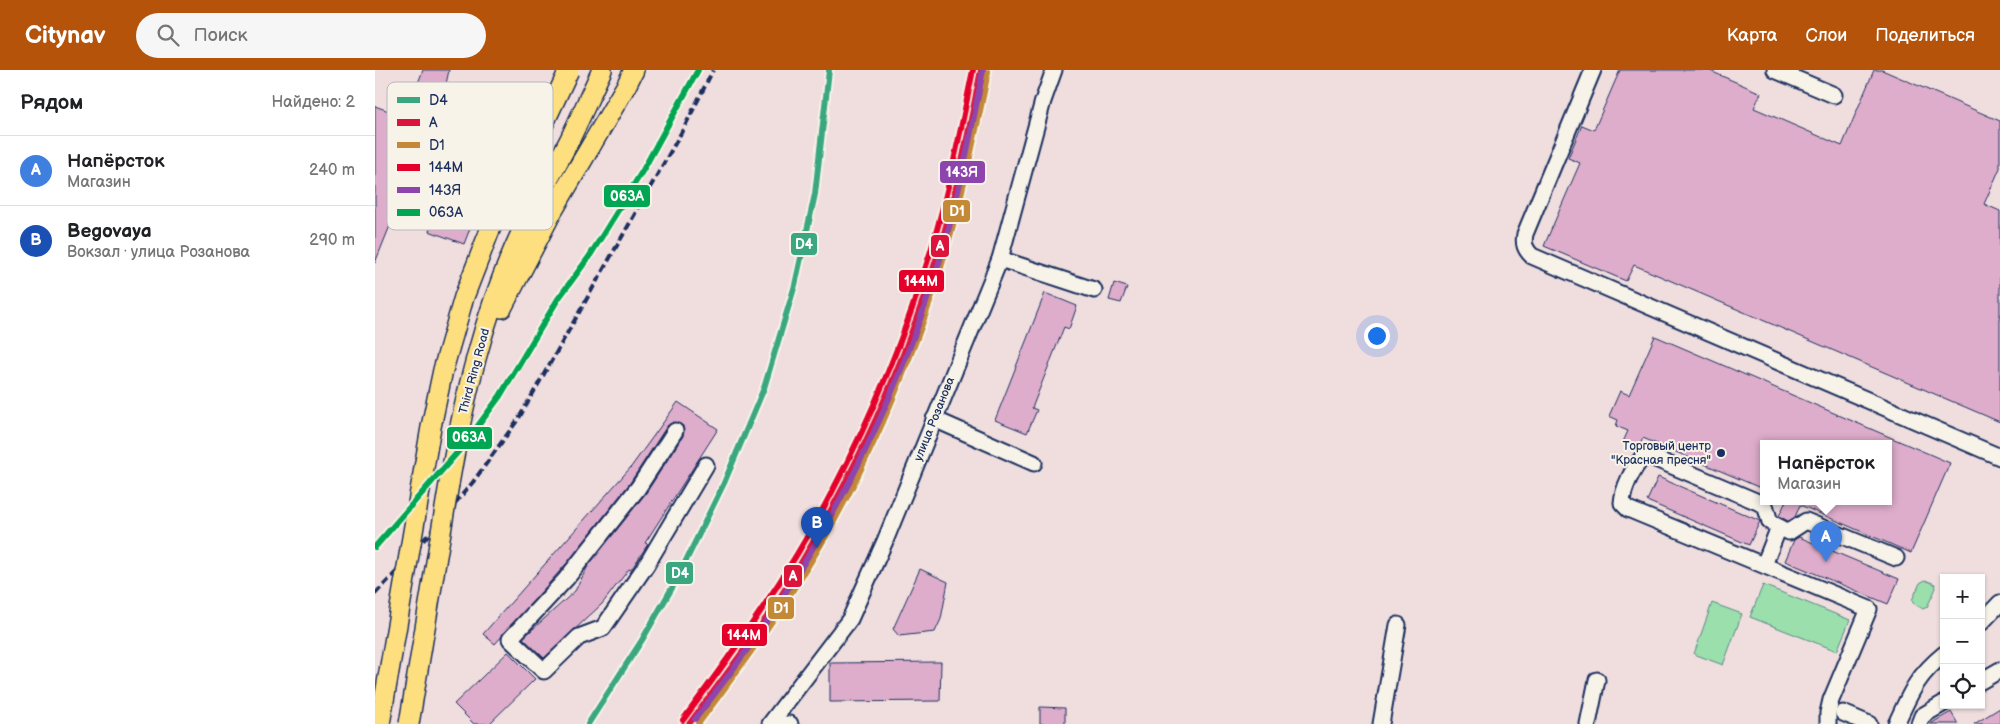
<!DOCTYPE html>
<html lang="ru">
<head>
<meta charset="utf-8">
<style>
	:root { --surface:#fff; --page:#f6f6f6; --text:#202124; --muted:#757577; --line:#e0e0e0; --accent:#b45309 }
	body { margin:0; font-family:"Balsamiq Sans",sans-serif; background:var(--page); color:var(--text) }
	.controls { position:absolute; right:15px; bottom:15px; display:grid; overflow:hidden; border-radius:0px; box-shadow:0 1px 4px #0004 }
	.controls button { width:45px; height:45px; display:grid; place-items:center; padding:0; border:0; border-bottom:1px solid var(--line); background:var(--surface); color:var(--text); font:25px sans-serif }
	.you { position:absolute; left:1001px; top:265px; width:18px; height:18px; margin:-12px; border:4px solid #fff; border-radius:50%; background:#1a73e8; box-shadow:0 0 0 8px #1a73e833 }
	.badge { display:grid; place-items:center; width:32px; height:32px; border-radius:50%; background:var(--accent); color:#fff; font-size:16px; font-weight:700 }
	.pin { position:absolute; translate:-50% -41px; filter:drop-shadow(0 1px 2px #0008) }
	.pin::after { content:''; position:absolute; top:26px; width:18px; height:15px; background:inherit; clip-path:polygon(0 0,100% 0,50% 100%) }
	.popup { position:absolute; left:1385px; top:370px; width:132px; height:65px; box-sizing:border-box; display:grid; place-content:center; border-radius:0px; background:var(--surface); filter:drop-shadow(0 1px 4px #0005); font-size:16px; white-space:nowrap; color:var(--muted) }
	.popup b { font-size:19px; color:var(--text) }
	.popup::after { content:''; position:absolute; left:50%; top:100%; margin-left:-10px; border:10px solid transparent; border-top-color:var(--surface) }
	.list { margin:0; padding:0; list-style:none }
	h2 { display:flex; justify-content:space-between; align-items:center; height:65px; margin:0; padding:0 20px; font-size:21px }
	h2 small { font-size:16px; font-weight:400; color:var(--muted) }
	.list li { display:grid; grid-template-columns:32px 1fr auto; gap:15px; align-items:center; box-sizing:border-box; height:70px; padding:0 20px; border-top:1px solid var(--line) }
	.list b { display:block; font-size:19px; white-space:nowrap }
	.list p { margin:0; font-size:16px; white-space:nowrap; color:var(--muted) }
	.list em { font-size:16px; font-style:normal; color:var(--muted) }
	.icon { flex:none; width:28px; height:28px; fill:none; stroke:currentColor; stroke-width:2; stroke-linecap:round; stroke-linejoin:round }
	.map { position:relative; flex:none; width:1625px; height:654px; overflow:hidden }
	header { display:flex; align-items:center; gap:30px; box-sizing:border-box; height:70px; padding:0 25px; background:var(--accent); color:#fff }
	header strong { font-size:24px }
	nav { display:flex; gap:28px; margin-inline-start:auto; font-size:18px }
	.search { width:350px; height:45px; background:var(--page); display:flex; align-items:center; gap:12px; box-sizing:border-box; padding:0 18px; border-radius:28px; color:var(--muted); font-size:19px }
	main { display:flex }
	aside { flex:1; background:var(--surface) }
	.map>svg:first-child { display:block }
	.green { fill:#9adfac; stroke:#5a8785 }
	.building { fill:#deadcb; stroke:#1b2f5e }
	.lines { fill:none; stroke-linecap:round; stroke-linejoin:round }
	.minor-casing { stroke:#1b2f5e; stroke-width:19 }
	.major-casing { stroke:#1b2f5e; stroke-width:22 }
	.minor { stroke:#f7f3e8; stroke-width:15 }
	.major { stroke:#fedf80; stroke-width:19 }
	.rail { stroke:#1b2f5e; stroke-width:4; stroke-dasharray:8 4; stroke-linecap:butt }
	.major-bridge-casing { stroke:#1b2f5e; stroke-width:22; stroke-linecap:butt }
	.major-bridge { stroke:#fedf80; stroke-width:19 }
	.rail-1-casing { stroke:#f7f3e8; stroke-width:10 }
	.rail-2-casing { stroke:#f7f3e8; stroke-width:10 }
	.rail-3-casing { stroke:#f7f3e8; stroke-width:10 }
	.rail-4-casing { stroke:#f7f3e8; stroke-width:10 }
	.rail-5-casing { stroke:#f7f3e8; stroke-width:10 }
	.rail-6-casing { stroke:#f7f3e8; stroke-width:10 }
	.rail-1 { stroke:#3ba781; stroke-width:6 }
	.rail-2 { stroke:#dc143c; stroke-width:6 }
	.rail-3 { stroke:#c38937; stroke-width:6 }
	.rail-4 { stroke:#e4002b; stroke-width:6 }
	.rail-5 { stroke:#8e44ad; stroke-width:6 }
	.rail-6 { stroke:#00a651; stroke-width:6 }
	.poi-dot { fill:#1b2f5e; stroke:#f7f3e8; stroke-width:2 }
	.labels { text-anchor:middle; stroke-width:4; stroke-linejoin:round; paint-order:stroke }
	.street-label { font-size:12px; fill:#1b2f5e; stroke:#f7f3e8 }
	.poi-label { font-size:12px; fill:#1b2f5e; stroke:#f7f3e8; text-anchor:end }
	.key { fill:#f7f3e8; stroke:#b5b8bf; stroke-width:1 }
	.key-label { font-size:14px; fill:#1b2f5e }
	.line-badge { stroke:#f7f3e8; stroke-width:2 }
	.badge-label { font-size:14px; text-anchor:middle; font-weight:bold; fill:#fff }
</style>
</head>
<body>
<header>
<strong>Citynav</strong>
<div class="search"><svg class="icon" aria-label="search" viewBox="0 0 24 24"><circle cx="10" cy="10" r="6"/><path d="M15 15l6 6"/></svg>Поиск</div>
<nav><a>Карта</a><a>Слои</a><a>Поделиться</a></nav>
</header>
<main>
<aside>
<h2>Рядом<small>Найдено: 2</small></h2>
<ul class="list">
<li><span class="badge" style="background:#3f7fe0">A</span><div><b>Напёрсток</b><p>Магазин</p></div><em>240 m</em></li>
<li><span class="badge" style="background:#1a4fb4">B</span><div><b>Begovaya</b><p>Вокзал · улица Розанова</p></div><em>290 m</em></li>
</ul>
</aside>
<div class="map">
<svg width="1625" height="654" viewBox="0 0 1625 654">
	<rect width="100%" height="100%" fill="#f0dedf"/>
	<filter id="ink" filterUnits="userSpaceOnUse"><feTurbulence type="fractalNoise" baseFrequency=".02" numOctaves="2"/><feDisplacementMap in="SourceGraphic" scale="10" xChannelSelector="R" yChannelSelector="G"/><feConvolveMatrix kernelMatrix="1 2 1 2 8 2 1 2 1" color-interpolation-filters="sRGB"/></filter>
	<g filter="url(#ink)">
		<g class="green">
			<path d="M1550 510 1560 514 1561 518 1552 537 1548 539 1538 533 1537 530 1545 513Z"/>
			<path d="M1388 515 1475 550 1462 581 1375 547Z"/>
			<path d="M1337 533 1367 544 1348 595 1319 584Z"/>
		</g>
		<g class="building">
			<path d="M48 0H74L70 19 0 193V36L30 47Z"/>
			<path d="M1245 0H1333L1386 23 1379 38 1467 76 1499 0H1507L1625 51V98L1609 134 1625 141V352L1259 195 1251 211 1169 176 1205 93 1193 88 1207 55 1219 60Z"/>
			<path d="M108 21 143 34 89 174 54 161Z"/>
			<path d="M739 213 752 217 746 233 734 230Z"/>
			<path d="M670 223 702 236 694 259 689 257 657 338 662 340 652 363 620 350Z"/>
			<path d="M1280 266 1575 393 1536 483 1425 435 1420 447 1413 451 1404 446 1411 431H1514V373H1388V419L1268 368 1263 379 1248 372 1253 361 1241 356 1243 350 1234 346 1245 321 1254 325Z"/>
			<path d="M303 332 343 359 270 473 273 474 256 500 254 499 227 534 169 588 148 568 200 521 213 496 271 423 308 366V356L301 352 292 356 255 413 192 493 120 574 108 564 256 397Z"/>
			<path d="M1283 407 1385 451 1374 475 1272 431Z"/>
			<path d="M1424 467 1524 509 1513 534 1410 491 1419 470Z"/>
			<path d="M545 499 573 512 566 549 560 562 524 566 518 559Z"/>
			<path d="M133 582 160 609 114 654H99L79 634Z"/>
			<path d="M566 592 565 631 455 632V593Z"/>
			<path d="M665 637 690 638V654H665Z"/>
			<path d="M1625 638V654H1599Z"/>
			<path d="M1576 642 1583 654H1555Z"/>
		</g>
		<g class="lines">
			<defs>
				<g id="minor">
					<path d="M1218 0 1150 164C1148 174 1150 179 1157 186L1625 387"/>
					<path d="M1400 0 1459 25"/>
					<path d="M625 189 719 220"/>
					<path d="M559 349 659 393"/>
					<path d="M300 361 263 418 191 509 135 569 169 601 204 567 228 558 272 494 331 395"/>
					<path d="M1404 457 1395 452 1390 435 1276 387H1268C1258 398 1248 418 1247 433L1253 439 1494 539 1456 630 1453 643V654"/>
					<path d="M1389 495 1404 457 1414 462 1431 451 1521 488"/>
					<path d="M1606 553 1625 533"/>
					<path d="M1606 611 1625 600"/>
					<path d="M1468 643 1494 654"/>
					<path d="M395 654 475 549 510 471 625 189 668 31 679 0"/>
					<path d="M396 654H415"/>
					<path d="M1006 654 1023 555"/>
					<path d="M1213 654 1222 610"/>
					<path d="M1521 654C1536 622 1541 607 1569 584"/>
					<path d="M1544 654 1547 646 1569 633"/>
				</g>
				<g id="major">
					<path d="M127 238 176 144 251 16 259 0"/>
					<path d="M74 414C89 328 109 242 146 163 161 131 179 100 195 69 206 46 216 23 227 0"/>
				</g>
			</defs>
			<use href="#minor" class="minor-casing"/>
			<use href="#major" class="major-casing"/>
			<use href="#minor" class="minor"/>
			<use href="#major" class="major"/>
			<path class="rail" d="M0 524 25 498 98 412 144 348 310 56 338 0"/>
			<defs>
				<g id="major-bridge">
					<path d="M5 654 56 357 68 300 89 227 120 147 163 66 194 0"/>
					<path d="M34 654 74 414"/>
				</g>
			</defs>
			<use href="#major-bridge" class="major-bridge-casing"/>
			<use href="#major-bridge" class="major-bridge"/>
			<defs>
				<path id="rail-1" d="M213 654 267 570 301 511 349 413 389 318 420 215 440 124 454 0"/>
				<path id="rail-2" d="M314 654C351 605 388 556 420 503 481 402 530 293 564 180 582 121 594 60 606 0"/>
				<path id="rail-3" d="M323 654C359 606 393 559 425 509 473 433 511 351 542 268 575 181 595 92 613 2"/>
				<path id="rail-4" d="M308 650C362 577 415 503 457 422 498 344 532 261 557 177 574 119 586 59 598 0"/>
				<path id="rail-5" d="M320 649C428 513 508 369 561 202 582 136 595 68 608 0"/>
				<path id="rail-6" d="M0 477 88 376 125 326 183 229 214 187 268 100 323 0"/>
			</defs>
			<use href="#rail-1" class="rail-1-casing"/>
			<use href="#rail-2" class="rail-2-casing"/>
			<use href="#rail-3" class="rail-3-casing"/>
			<use href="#rail-4" class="rail-4-casing"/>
			<use href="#rail-5" class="rail-5-casing"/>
			<use href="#rail-6" class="rail-6-casing"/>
			<use href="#rail-1" class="rail-1"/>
			<use href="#rail-2" class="rail-2"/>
			<use href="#rail-3" class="rail-3"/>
			<use href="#rail-4" class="rail-4"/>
			<use href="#rail-5" class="rail-5"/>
			<use href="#rail-6" class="rail-6"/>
		</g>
	</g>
	<circle class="poi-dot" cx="1346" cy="383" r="5"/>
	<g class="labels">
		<g class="street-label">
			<text transform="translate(99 301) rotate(-75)" y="4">Third Ring Road</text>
			<text transform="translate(559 349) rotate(-68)" y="4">улица Розанова</text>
		</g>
		<g class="poi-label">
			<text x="1336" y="380">Торговый центр<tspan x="1336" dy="14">"Красная пресня"</tspan></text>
		</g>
	</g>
	<rect x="12" y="12" width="166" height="148" rx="8" class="key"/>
	<rect x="22" y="27" width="23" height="6" fill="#3ba781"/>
	<rect x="22" y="49" width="23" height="7" fill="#dc143c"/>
	<rect x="22" y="72" width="23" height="6" fill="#c38937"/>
	<rect x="22" y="94" width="23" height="7" fill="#e4002b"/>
	<rect x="22" y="117" width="23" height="6" fill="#8e44ad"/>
	<rect x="22" y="139" width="23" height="7" fill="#00a651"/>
	<g class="key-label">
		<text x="54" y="35">D4</text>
		<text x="54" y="57">A</text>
		<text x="54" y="80">D1</text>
		<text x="54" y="102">144М</text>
		<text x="54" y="125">143Я</text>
		<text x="54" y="147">063А</text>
	</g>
	<g class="line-badge">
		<rect x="564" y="90" width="47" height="24" rx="5" fill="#8e44ad"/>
		<rect x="228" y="114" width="48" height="24" rx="5" fill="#00a651"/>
		<rect x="567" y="129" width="29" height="24" rx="5" fill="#c38937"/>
		<rect x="415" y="162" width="28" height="24" rx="5" fill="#3ba781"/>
		<rect x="555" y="164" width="20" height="24" rx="5" fill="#dc143c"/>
		<rect x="523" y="199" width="47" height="24" rx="5" fill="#e4002b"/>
		<rect x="71" y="356" width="47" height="24" rx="5" fill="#00a651"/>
		<rect x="290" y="491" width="29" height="24" rx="5" fill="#3ba781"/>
		<rect x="408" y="494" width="20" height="24" rx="5" fill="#dc143c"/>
		<rect x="392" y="526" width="28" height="24" rx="5" fill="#c38937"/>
		<rect x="346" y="553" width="47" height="24" rx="5" fill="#e4002b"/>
	</g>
	<g class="badge-label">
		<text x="587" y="107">143Я</text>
		<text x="252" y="131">063А</text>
		<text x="582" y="146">D1</text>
		<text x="429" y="179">D4</text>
		<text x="565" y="181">A</text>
		<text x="546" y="216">144М</text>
		<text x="94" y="372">063А</text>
		<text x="305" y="508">D4</text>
		<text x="418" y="511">A</text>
		<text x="406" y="543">D1</text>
		<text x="369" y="570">144М</text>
	</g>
</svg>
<div class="controls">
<button>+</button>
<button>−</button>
<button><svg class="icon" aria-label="locate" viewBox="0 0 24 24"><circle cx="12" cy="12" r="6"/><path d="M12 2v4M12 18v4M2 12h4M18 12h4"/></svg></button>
</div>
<div class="you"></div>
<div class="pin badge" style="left:1451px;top:492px;background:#3f7fe0">A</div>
<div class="popup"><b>Напёрсток</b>Магазин</div>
<div class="pin badge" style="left:442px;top:478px;background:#1a4fb4">B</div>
</div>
</main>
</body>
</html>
